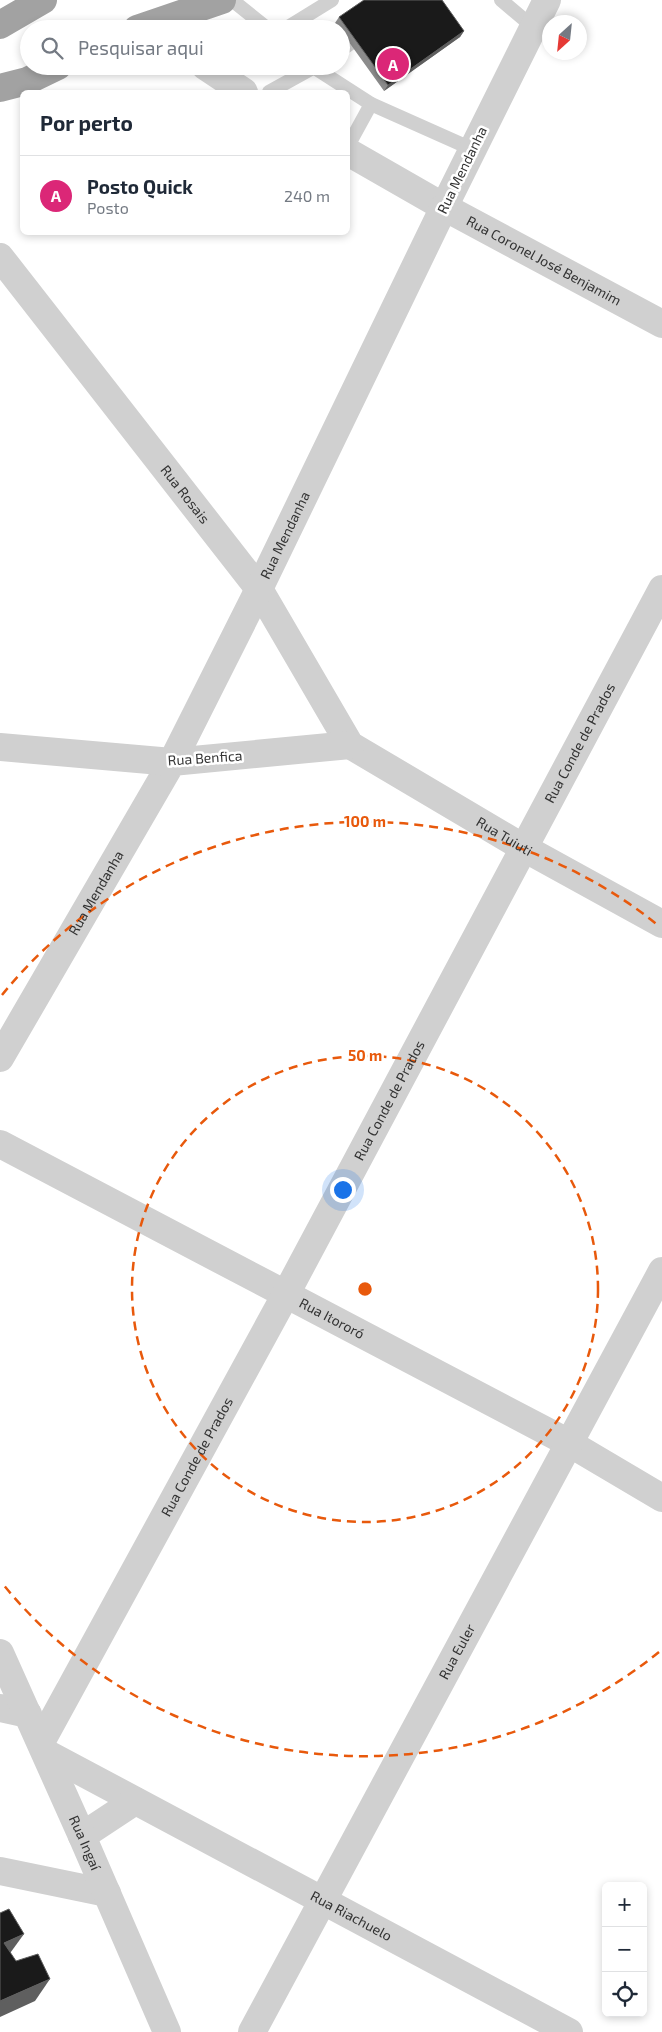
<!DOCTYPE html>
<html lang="pt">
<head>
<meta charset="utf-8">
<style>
	:root { --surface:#fff; --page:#f6f6f7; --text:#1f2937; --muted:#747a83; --line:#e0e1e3; --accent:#db2777 }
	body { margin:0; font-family:"Exo 2",sans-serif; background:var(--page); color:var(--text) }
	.controls { position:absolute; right:15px; bottom:15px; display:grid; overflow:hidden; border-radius:8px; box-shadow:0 2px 8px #0003 }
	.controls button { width:45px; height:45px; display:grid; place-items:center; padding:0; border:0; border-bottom:1px solid var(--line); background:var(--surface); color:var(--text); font:25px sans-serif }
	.compass { position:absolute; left:542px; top:15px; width:45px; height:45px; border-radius:50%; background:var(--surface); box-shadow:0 2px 8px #0003; rotate:207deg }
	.you { position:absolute; left:342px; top:1189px; width:18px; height:18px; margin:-12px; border:4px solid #fff; border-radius:50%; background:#1a73e8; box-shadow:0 0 0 8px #1a73e833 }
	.badge { display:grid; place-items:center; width:32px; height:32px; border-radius:50%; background:var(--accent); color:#fff; font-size:16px; font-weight:700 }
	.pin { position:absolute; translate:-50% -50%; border:2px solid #fff; box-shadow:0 1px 5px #0006 }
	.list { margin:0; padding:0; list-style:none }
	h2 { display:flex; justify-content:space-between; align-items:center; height:65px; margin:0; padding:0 20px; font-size:21px }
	h2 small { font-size:16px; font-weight:400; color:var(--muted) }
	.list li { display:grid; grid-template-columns:32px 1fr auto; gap:15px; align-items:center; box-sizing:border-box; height:80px; padding:0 20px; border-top:1px solid var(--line) }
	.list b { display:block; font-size:19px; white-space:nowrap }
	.list p { margin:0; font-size:16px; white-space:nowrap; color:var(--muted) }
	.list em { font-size:16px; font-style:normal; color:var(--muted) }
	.icon { flex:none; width:28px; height:28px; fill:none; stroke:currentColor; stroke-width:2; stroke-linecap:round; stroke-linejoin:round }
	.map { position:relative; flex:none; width:662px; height:2032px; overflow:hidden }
	.search { position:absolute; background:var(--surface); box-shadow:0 2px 8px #0003; left:20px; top:20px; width:330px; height:55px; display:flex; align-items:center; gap:12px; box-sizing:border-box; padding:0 18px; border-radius:28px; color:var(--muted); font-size:19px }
	.panel { position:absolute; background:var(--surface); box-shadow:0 2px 8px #0003; left:20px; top:90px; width:330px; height:145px; border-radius:8px }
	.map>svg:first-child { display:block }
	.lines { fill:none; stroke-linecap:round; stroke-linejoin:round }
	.service { stroke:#d0d0d0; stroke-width:14 }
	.minor { stroke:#d0d0d0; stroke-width:28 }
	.tertiary { stroke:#d0d0d0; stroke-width:28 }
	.trunk { stroke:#a2a2a2; stroke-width:28 }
	.wall { fill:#8c8c8c }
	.shaded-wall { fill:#5f5f5f }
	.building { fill:#1a1a1a; stroke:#5f5f5f }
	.ring { fill:none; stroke:#e8590c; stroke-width:2.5; stroke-dasharray:9 6 }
	.labels { text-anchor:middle; stroke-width:5; stroke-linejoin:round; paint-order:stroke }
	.street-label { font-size:14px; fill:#333; stroke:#fff }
	.centre { fill:#e8590c; stroke:#fff; stroke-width:2.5 }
	.ring-label { font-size:15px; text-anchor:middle; font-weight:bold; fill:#e8590c; stroke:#fff; stroke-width:5; stroke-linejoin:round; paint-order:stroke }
</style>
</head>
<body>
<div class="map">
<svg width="662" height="2032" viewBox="0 0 662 2032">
	<rect width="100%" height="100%" fill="#fff"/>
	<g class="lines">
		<g class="service">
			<path d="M232 0 268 29"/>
			<path d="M501 0 533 27"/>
			<path d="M285 29 332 0"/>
			<path d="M341 50 365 33"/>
			<path d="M312 66 371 104 472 149"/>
			<path d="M269 92 316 66"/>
			<path d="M348 146 371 104"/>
		</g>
		<g class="minor">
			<path d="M444 207 547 0"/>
			<path id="s1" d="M0 257 259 589 350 745 524 848 662 924"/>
			<path id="s2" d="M0 1058 172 762 350 745"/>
			<path id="s3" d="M0 1144 569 1443 662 1498"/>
			<path d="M0 1708 28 1714"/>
			<path id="s4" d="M41 1742 286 1294 662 589"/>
			<path id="s5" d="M46 1753 569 2032"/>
			<path d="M82 1836 135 1801"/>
			<path d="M0 1871 107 1893"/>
			<path id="s6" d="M252 2032 662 1271"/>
		</g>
		<g class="tertiary">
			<path d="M205 66 244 92"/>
			<path id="s7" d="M348 152 444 207 662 324"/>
			<path id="s8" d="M0 747 172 762 259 589 444 207"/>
			<path id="s9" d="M0 1653 82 1836 167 2032"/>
		</g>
		<g class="trunk">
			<path d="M0 25 43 0"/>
			<path d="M137 29 222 0"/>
			<path d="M0 88 27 81 58 66"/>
		</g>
	</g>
	<path class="wall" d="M339 17 464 31 460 37 384 91 341 31V29H339L335 23Z"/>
	<g class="shaded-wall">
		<path d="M464 31 460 37 384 91 388 85Z"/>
		<path d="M24 1934 8 1956 4 1943Z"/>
		<path d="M50 1979 35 2001 0 2017V2001Z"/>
	</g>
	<g class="building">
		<path d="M364 0H442L464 31 388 85 339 17Z"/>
		<path d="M9 1909 24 1934 4 1943 16 1961 38 1954 50 1979 0 2001V1913Z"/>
	</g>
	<g class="ring">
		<circle cx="365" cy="1289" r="233"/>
		<path d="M659 1652A467 467 0 0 1 2 1583M2 995A467 467 0 0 1 659 926"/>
	</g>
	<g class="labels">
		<g class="street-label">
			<text transform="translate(462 170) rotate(-64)" y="5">Rua Mendanha</text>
			<text dy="5" stroke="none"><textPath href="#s7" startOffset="224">Rua Coronel José Benjamim</textPath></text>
			<text dy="5" stroke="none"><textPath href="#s1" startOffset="301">Rua Rosais</textPath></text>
			<text dy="5" stroke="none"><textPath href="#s8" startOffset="426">Rua Mendanha</textPath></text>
			<text dy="5" stroke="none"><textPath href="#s4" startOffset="1135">Rua Conde de Prados</textPath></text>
			<text transform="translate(205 758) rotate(-4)" y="5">Rua Benfica</text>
			<text dy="5" stroke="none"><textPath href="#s1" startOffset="781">Rua Tuiuti</textPath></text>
			<text dy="5" stroke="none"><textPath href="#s2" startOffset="191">Rua Mendanha</textPath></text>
			<text dy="5" stroke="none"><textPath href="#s4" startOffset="730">Rua Conde de Prados</textPath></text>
			<text dy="5" stroke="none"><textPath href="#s3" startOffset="375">Rua Itororó</textPath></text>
			<text dy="5" stroke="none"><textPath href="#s4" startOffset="325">Rua Conde de Prados</textPath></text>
			<text dy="5" stroke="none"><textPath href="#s6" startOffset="432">Rua Euler</textPath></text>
			<text dy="5" stroke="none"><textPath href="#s9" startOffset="208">Rua Ingaí</textPath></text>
			<text dy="5" stroke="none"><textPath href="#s5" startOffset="346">Rua Riachuelo</textPath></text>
		</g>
	</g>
	<circle cx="365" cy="1289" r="8" class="centre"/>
	<g class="ring-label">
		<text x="365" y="827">100 m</text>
		<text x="365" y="1061">50 m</text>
	</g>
</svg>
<div class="controls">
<button>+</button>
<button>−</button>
<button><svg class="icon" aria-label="locate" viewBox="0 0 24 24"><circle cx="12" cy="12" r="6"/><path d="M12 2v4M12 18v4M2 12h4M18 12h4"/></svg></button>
</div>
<svg class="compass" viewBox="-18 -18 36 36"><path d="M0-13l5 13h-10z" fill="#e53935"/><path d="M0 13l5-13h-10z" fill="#747a83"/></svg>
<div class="you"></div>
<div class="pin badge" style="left:393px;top:64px">A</div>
<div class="search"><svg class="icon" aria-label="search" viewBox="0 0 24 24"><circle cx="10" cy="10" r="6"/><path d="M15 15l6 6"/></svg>Pesquisar aqui</div>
<section class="panel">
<h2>Por perto<small></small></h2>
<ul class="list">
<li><span class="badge">A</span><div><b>Posto Quick</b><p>Posto</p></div><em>240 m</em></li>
</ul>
</section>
</div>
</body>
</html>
